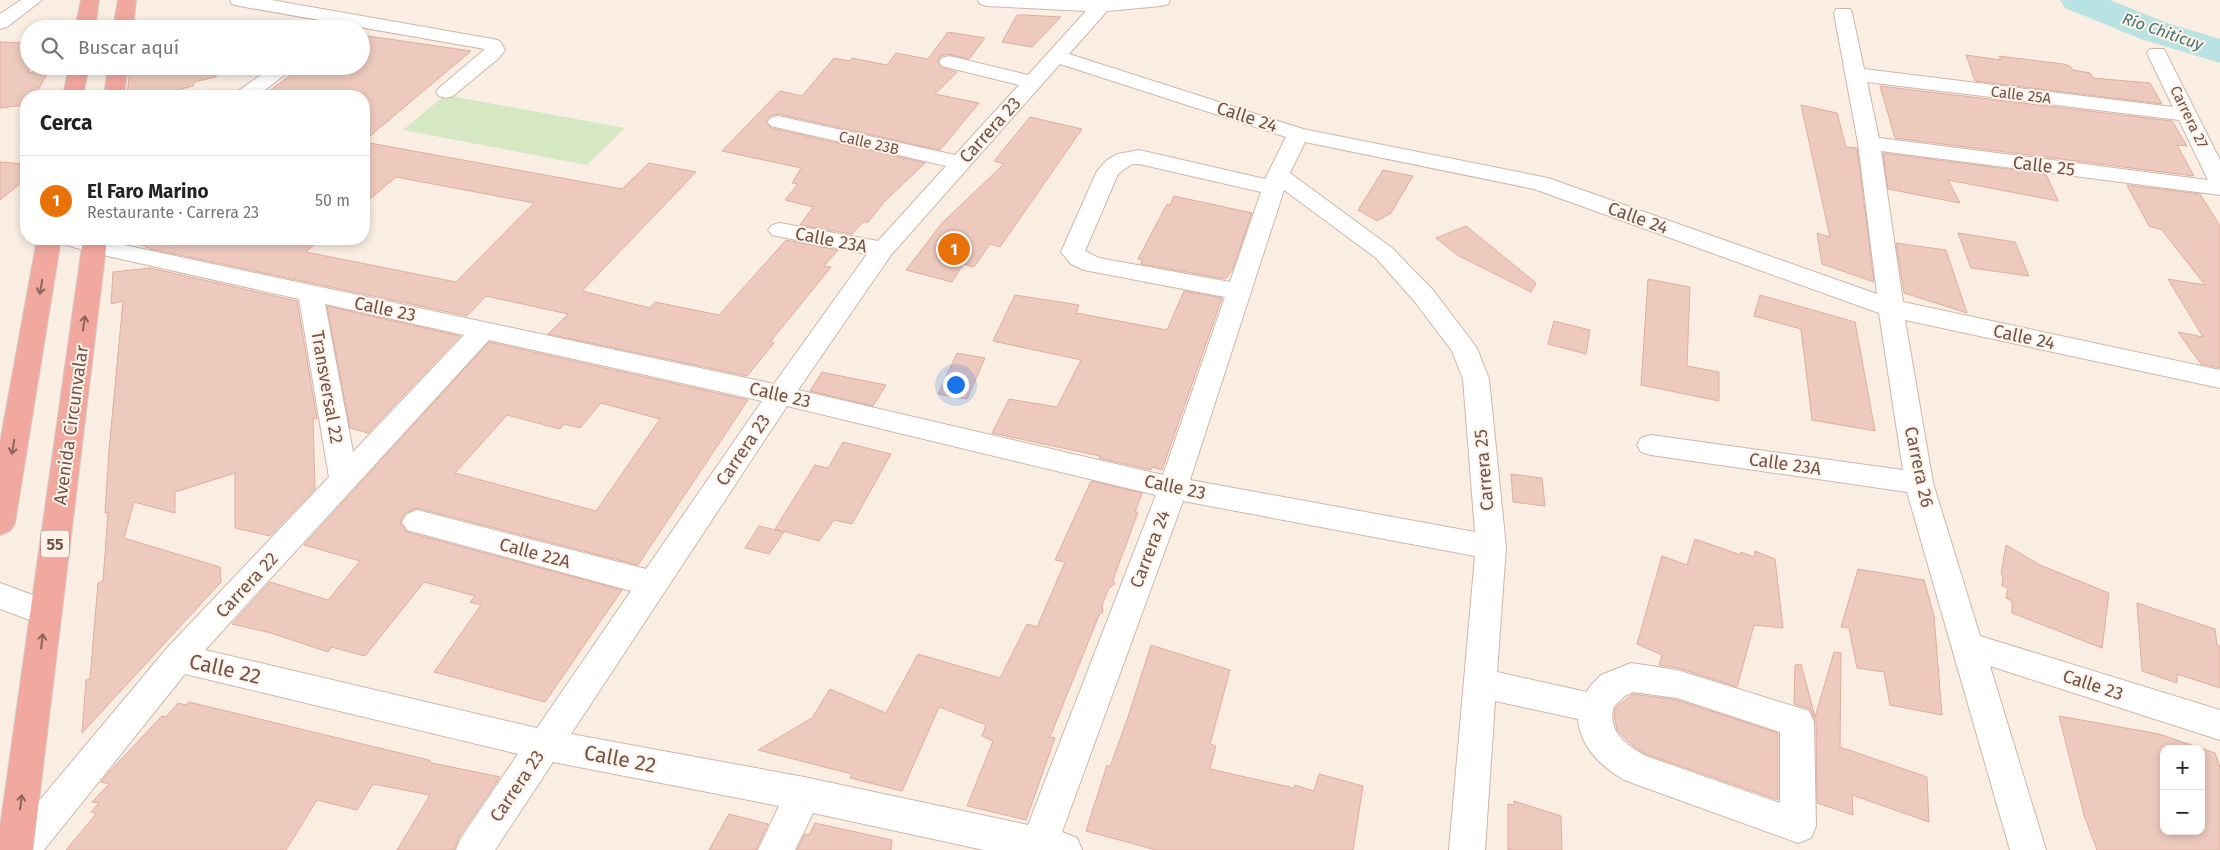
<!DOCTYPE html>
<html lang="es">
<head>
<meta charset="utf-8">
<style>
	:root { --surface:#fff; --page:#f2f2f2; --text:#222; --muted:#767676; --line:#e0e0e0; --accent:#dc5c50 }
	body { margin:0; font-family:"Fira Sans",sans-serif; background:var(--page); color:var(--text) }
	.controls { position:absolute; right:15px; bottom:15px; display:grid; overflow:hidden; border-radius:10px; box-shadow:0 2px 8px #0003 }
	.controls button { width:45px; height:45px; display:grid; place-items:center; padding:0; border:0; border-bottom:1px solid var(--line); background:var(--surface); color:var(--text); font:25px sans-serif }
	.you { position:absolute; left:955px; top:384px; width:18px; height:18px; margin:-12px; border:4px solid #fff; border-radius:50%; background:#1a73e8; box-shadow:0 0 0 8px #1a73e833 }
	.badge { display:grid; place-items:center; width:32px; height:32px; border-radius:50%; background:var(--accent); color:#fff; font-size:16px; font-weight:700 }
	.pin { position:absolute; translate:-50% -50%; border:2px solid #fff; box-shadow:0 1px 5px #0006 }
	.list { margin:0; padding:0; list-style:none }
	h2 { display:flex; justify-content:space-between; align-items:center; height:65px; margin:0; padding:0 20px; font-size:21px }
	h2 small { font-size:16px; font-weight:400; color:var(--muted) }
	.list li { display:grid; grid-template-columns:32px 1fr auto; gap:15px; align-items:center; box-sizing:border-box; height:90px; padding:0 20px; border-top:1px solid var(--line) }
	.list b { display:block; font-size:19px; white-space:nowrap }
	.list p { margin:0; font-size:16px; white-space:nowrap; color:var(--muted) }
	.list em { font-size:16px; font-style:normal; color:var(--muted) }
	.icon { flex:none; width:28px; height:28px; fill:none; stroke:currentColor; stroke-width:2; stroke-linecap:round; stroke-linejoin:round }
	.map { position:relative; flex:none; width:2220px; height:850px; overflow:hidden }
	.search { position:absolute; background:var(--surface); box-shadow:0 2px 8px #0003; left:20px; top:20px; width:350px; height:55px; display:flex; align-items:center; gap:12px; box-sizing:border-box; padding:0 18px; border-radius:28px; color:var(--muted); font-size:19px }
	.panel { position:absolute; background:var(--surface); box-shadow:0 2px 8px #0003; left:20px; top:90px; width:350px; height:155px; border-radius:20px }
	.map>svg:first-child { display:block }
	.green { fill:#d6e7c3 }
	.lines { fill:none; stroke-linecap:round; stroke-linejoin:round }
	.river { fill:#b9e2e2; fill-rule:evenodd }
	.building { fill:#eec9bd; stroke:#dfae9e; fill-rule:evenodd }
	.minor-casing { stroke:#cdb7ad; stroke-width:2 }
	.highway-casing { stroke:#d7cfcd; stroke-width:2 }
	.minor { fill:#fff; fill-rule:evenodd }
	.highway { fill:#f1a89e; fill-rule:evenodd }
	.oneway { stroke:#8a645c }
	.labels { text-anchor:middle; stroke-width:4; stroke-linejoin:round; paint-order:stroke }
	.far-street-label { font-size:15px; fill:#70534b; stroke:#fef3e9 }
	.far-water-label { font-size:16px; font-style:italic; fill:#407476; stroke:#fef3e9 }
	.shield { fill:#fef3e9; stroke:#9b837a; stroke-width:1 }
	.shield-label { font-size:16px; font-weight:bold; fill:#70534b }
	.street-label { font-size:18px; fill:#70534b; stroke:#fef3e9 }
	.near-street-label { font-size:21px; fill:#70534b; stroke:#fef3e9 }
</style>
</head>
<body>
<div class="map">
<svg width="2220" height="850" viewBox="0 0 2220 850">
	<rect width="100%" height="100%" fill="#faeee3"/>
	<path class="green" d="M445 95 625 128 587 165 403 130Z"/>
	<g class="lines">
		<path class="river" d="M2060 0H2110L2167 23 2220 39V63L2141 39 2065 8Z"/>
	</g>
	<g class="building">
		<path d="M1017 15H1025L1061 17 1032 47 1002 42Z"/>
		<path d="M948 32 985 38 969 59 948 54 941 56 938 61 942 68 957 72 935 94 979 103 940 150 778 114 770 116 766 121 771 128 925 163 885 201 868 222H863L852 234 800 225 813 207 785 200 798 184 792 183 801 168 722 151 780 91 802 96 834 58 850 61 852 58 887 65 896 53 928 59Z"/>
		<path d="M361 35 471 51 364 141V96H262L303 66H361Z"/>
		<path d="M0 42 29 43V73L51 66 35 96H26V105L0 108Z"/>
		<path d="M1966 55 2001 60 1999 56 2063 64 2070 66 2073 70 2090 73 2093 78 2150 83 2162 104 1975 81Z"/>
		<path d="M130 66H217L216 77 194 82 193 86 181 89 180 96H127Z"/>
		<path d="M1880 86 2172 121 2187 146 2177 145 2194 176 1895 138Z"/>
		<path d="M1801 105 1837 113 1846 147 1857 148 1874 282 1822 264 1817 233 1830 237Z"/>
		<path d="M1030 117 1082 129 1000 247 990 244 974 267 963 264 952 282 906 270 942 223 1004 164 994 161Z"/>
		<path d="M364 142 622 189 649 163 696 172 582 291 650 308 655 302 719 315 786 240 838 250 824 266 831 267 770 342 774 343 747 376 548 334 568 314 486 296 467 316 151 249 129 240 321 239 306 252 456 282 534 203 396 177 364 204Z"/>
		<path d="M1883 153 2046 174 2058 201 1948 180 1960 203 1888 189Z"/>
		<path d="M0 162 26 164V179L0 200Z"/>
		<path d="M1383 170 1413 176 1391 213 1377 221 1358 210Z"/>
		<path d="M2127 185 2200 194 2220 226V368L2201 364 2178 332 2203 337 2168 279 2205 285 2162 230 2149 226Z"/>
		<path d="M1174 196 1252 213 1232 271 1225 279 1141 264 1142 260 1138 259 1167 204 1170 205Z"/>
		<path d="M1466 226 1536 283 1531 292 1457 255 1436 238Z"/>
		<path d="M1958 233 2015 242 2029 276 1971 268Z"/>
		<path d="M1896 243 1946 250 1967 313 1904 293Z"/>
		<path d="M150 268 297 301 317 419 313 418 315 489 270 536 235 528V473L175 492V513L134 502 124 538 220 567 221 582 82 733 86 680 90 679 98 583 103 581 108 512 105 513 109 450 123 301 111 304 113 272Z"/>
		<path d="M1648 279 1690 287 1687 366 1719 372V401L1641 385Z"/>
		<path d="M1184 291 1222 298 1162 470 1152 467 1151 470 1099 458 1100 456 992 433 1009 399 1057 407 1081 360 993 341 1015 295 1079 305 1076 313 1167 330Z"/>
		<path d="M1760 295 1855 322 1875 431 1812 420 1801 329 1754 316Z"/>
		<path d="M327 306 460 336 368 433 350 428Z"/>
		<path d="M1554 321 1590 330 1586 354 1548 344Z"/>
		<path d="M489 342 748 400 638 565 417 508 405 513 400 523 407 532 622 590 545 702 434 672 481 605 470 602 475 596 424 582 365 656 331 647 328 652 271 633 232 624 270 582 328 600 360 561 304 545ZM601 403 660 419 596 511 455 473 507 415 560 429 564 424 580 428Z"/>
		<path d="M957 353 985 358 967 399 938 394Z"/>
		<path d="M822 372 836 375 886 385 873 406 810 391Z"/>
		<path d="M843 442 891 454 852 524 834 520 819 541 775 529 815 465 828 468Z"/>
		<path d="M1511 474 1542 478 1545 506 1513 502Z"/>
		<path d="M1091 481 1142 493 1135 512H1138L1113 580 1115 584 1109 588 1102 605 1103 612 1099 615 1050 737 1055 738 1026 820 967 806 993 741 982 736 986 725 939 707 902 791 850 778 852 774 758 750 812 718 830 689 886 713 918 654 1000 678 1027 624 1037 627 1065 562 1055 560Z"/>
		<path d="M759 526 784 532 769 554 745 548Z"/>
		<path d="M1695 539 1741 555V552L1754 557 1755 551 1775 559 1783 628 1754 625 1737 687 1678 668 1659 665 1662 655 1637 644 1662 556 1687 565Z"/>
		<path d="M2006 545 2040 565 2109 593 2102 648 2012 613V601L2006 598 2008 588 2002 586 2003 576 2001 574Z"/>
		<path d="M1858 569 1924 580 1934 616 1942 715 1890 705 1884 672 1857 668 1849 628 1841 627Z"/>
		<path d="M2137 603 2215 629 2217 645 2220 646V688L2177 674V683L2142 671Z"/>
		<path d="M1151 645 1230 670 1210 744 1216 746 1210 769 1294 788 1295 785 1314 791 1319 774 1363 786 1353 850H1156L1086 831 1107 765 1110 767 1128 717Z"/>
		<path d="M1834 652 1841 653 1840 747 1927 777 1929 822 1852 795 1853 815 1817 803 1816 722 1810 709 1794 704 1795 665 1801 664 1815 717Z"/>
		<path d="M1633 694 1677 700 1778 733V800L1646 754 1633 746 1617 730 1614 715 1616 707Z"/>
		<path d="M189 702 429 760 432 763 500 777 459 837 454 850H397L430 795 373 784 357 810 317 800 286 850H66L96 814 91 812 99 803 92 802 109 784 101 782 109 772 162 716 166 717 178 703 186 705Z"/>
		<path d="M2059 716 2159 734 2215 753 2220 767V850H2097L2084 815ZM2164 749H2201V831H2164Z"/>
		<path d="M1514 801 1561 816 1562 850H1508V804L1514 805Z"/>
		<path d="M729 814 768 824 756 850H709Z"/>
		<path d="M815 823 892 840 891 850H797L805 834 809 835Z"/>
	</g>
	<g class="lines">
		<defs>
			<g id="minor">
				<path d="M21 0H42L7 27 0 29V14Z"/>
				<path d="M230 0H271L493 39 500 41 505 50 499 58 453 96 446 98 439 96 436 92 439 88 485 49 239 6 232 4Z"/>
				<path d="M978 0H1170L1168 4 1161 6 1107 11 1069 54 1303 129 1548 178 1877 294 1858 143 1834 13 1836 9H1850L1852 13 1864 69 2173 107 2147 53 2150 49H2164L2220 160V195L1881 151 1903 302 2220 370V388L1905 320 1933 483 1980 636 2220 710V740L1990 666 2046 850H2010L1907 492 1651 455 1641 452 1637 445 1641 438 1651 435 1903 470 1879 313 1534 189 1305 142 1290 173 1392 248 1433 290 1477 348 1489 379 1506 547 1497 672 1587 692 1590 686 1601 675 1631 663 1677 670 1809 711 1814 722 1816 826 1811 838 1798 843 1624 780C1602 767 1580 747 1578 719L1495 701 1485 850H1449L1475 556 1183 501 1062 832 1077 838 1082 850H984L813 813 795 850H758L779 806 553 762 495 850H456L461 838 518 754 185 674 44 850H3L8 838 167 648 329 477 299 299 94 253 63 244 59 239H96L774 384 867 254 772 235 768 230 772 225 780 223 878 241 946 166 771 126 767 122 771 118 778 116 955 155 1019 85 942 66 939 62 942 58 949 56 1028 75 1086 11 987 6 980 4ZM1060 64 1286 137 1265 179 1139 150 1118 154 1107 160 1097 171 1061 252 1071 264 1084 270 1225 297 1163 475 798 390 891 255ZM1867 82 2179 120 2208 180 1879 138ZM1132 164H1139L1261 192 1230 282 1099 258 1085 251 1118 174ZM1284 190 1376 258 1415 302 1452 351 1463 379 1475 532 1190 480ZM325 304 464 335 353 452ZM489 340 762 401 646 569 417 510 407 514 402 522 407 530 631 591 537 728 205 650ZM787 406 1156 495 1028 825 804 777 571 734ZM1633 692 1677 698 1780 732V803L1646 756C1627 746 1606 731 1614 706L1625 696Z"/>
				<path d="M273 66H296L257 96H234L237 92Z"/>
				<path d="M0 583 57 604 62 613 57 622 46 626 0 609Z"/>
			</g>
			<g id="highway">
				<path d="M81 0H99L95 29H75Z"/>
				<path d="M118 0H136L133 29H113Z"/>
				<path d="M69 66H89L83 96H63Z"/>
				<path d="M108 66H128L124 96H104Z"/>
				<path d="M37 239H61L15 523 10 531 0 535V442Z"/>
				<path d="M83 239H107L33 850H0V827Z"/>
			</g>
		</defs>
		<use href="#minor" class="minor-casing"/>
		<use href="#highway" class="highway-casing"/>
		<use href="#minor" class="minor"/>
		<use href="#highway" class="highway"/>
	</g>
	<defs><path id="oneway-shaft" d="M-6 0H5M1.5-3L5.5 0L1.5 3" fill="none" stroke-width="1.6" stroke-linecap="round" stroke-linejoin="round" transform="scale(1.25)"/></defs>
	<g class="oneway">
		<use href="#oneway-shaft" transform="translate(41 287) rotate(100)"/>
		<use href="#oneway-shaft" transform="translate(84 323) rotate(-82)"/>
		<use href="#oneway-shaft" transform="translate(13 447) rotate(100)"/>
		<use href="#oneway-shaft" transform="translate(42 641) rotate(-83)"/>
		<use href="#oneway-shaft" transform="translate(21 802) rotate(-83)"/>
	</g>
	<g class="labels">
		<g class="far-street-label">
			<text transform="translate(2021 95) rotate(7)" y="5">Calle 25A</text>
			<text transform="translate(2189 117) rotate(64)" y="5">Carrera 27</text>
			<text transform="translate(869 143) rotate(13)" y="5">Calle 23B</text>
		</g>
		<g class="far-water-label">
			<text transform="translate(2163 31) rotate(19)" y="6">Río Chiticuy</text>
		</g>
		<rect class="shield" x="41" y="530.5" width="28" height="27" rx="4"/>
		<g class="shield-label">
			<text x="55" y="550">55</text>
		</g>
		<g class="street-label">
			<text transform="translate(1247 117) rotate(18)" y="6">Calle 24</text>
			<text transform="translate(990 130) rotate(-48)" y="6">Carrera 23</text>
			<text transform="translate(2044 166) rotate(7)" y="6">Calle 25</text>
			<text transform="translate(1638 218) rotate(20)" y="6">Calle 24</text>
			<text transform="translate(831 240) rotate(11)" y="6">Calle 23A</text>
			<text transform="translate(385 309) rotate(12)" y="6">Calle 23</text>
			<text transform="translate(2024 337) rotate(12)" y="6">Calle 24</text>
			<text transform="translate(327 387) rotate(80)" y="6">Transversal 22</text>
			<text transform="translate(780 395) rotate(13)" y="6">Calle 23</text>
			<text transform="translate(71 425) rotate(-82)" y="6">Avenida Circunvalar</text>
			<text transform="translate(743 450) rotate(-56)" y="6">Carrera 23</text>
			<text transform="translate(1785 464) rotate(8)" y="6">Calle 23A</text>
			<text transform="translate(1919 467) rotate(78)" y="6">Carrera 26</text>
			<text transform="translate(1484 470) rotate(-95)" y="6">Carrera 25</text>
			<text transform="translate(1175 487) rotate(12)" y="6">Calle 23</text>
			<text transform="translate(1150 549) rotate(-69)" y="6">Carrera 24</text>
			<text transform="translate(535 553) rotate(15)" y="6">Calle 22A</text>
			<text transform="translate(247 585) rotate(-47)" y="6">Carrera 22</text>
			<text transform="translate(2093 685) rotate(18)" y="6">Calle 23</text>
			<text transform="translate(517 786) rotate(-56)" y="6">Carrera 23</text>
		</g>
		<g class="near-street-label">
			<text transform="translate(225 669) rotate(13)" y="7">Calle 22</text>
			<text transform="translate(620 759) rotate(11)" y="7">Calle 22</text>
		</g>
	</g>
</svg>
<div class="controls">
<button>+</button>
<button>−</button>
</div>
<div class="you"></div>
<div class="pin badge" style="left:954px;top:249px;background:#e8710a">1</div>
<div class="search"><svg class="icon" aria-label="search" viewBox="0 0 24 24"><circle cx="10" cy="10" r="6"/><path d="M15 15l6 6"/></svg>Buscar aquí</div>
<section class="panel">
<h2>Cerca<small></small></h2>
<ul class="list">
<li><span class="badge" style="background:#e8710a">1</span><div><b>El Faro Marino</b><p>Restaurante · Carrera 23</p></div><em>50 m</em></li>
</ul>
</section>
</div>
</body>
</html>
